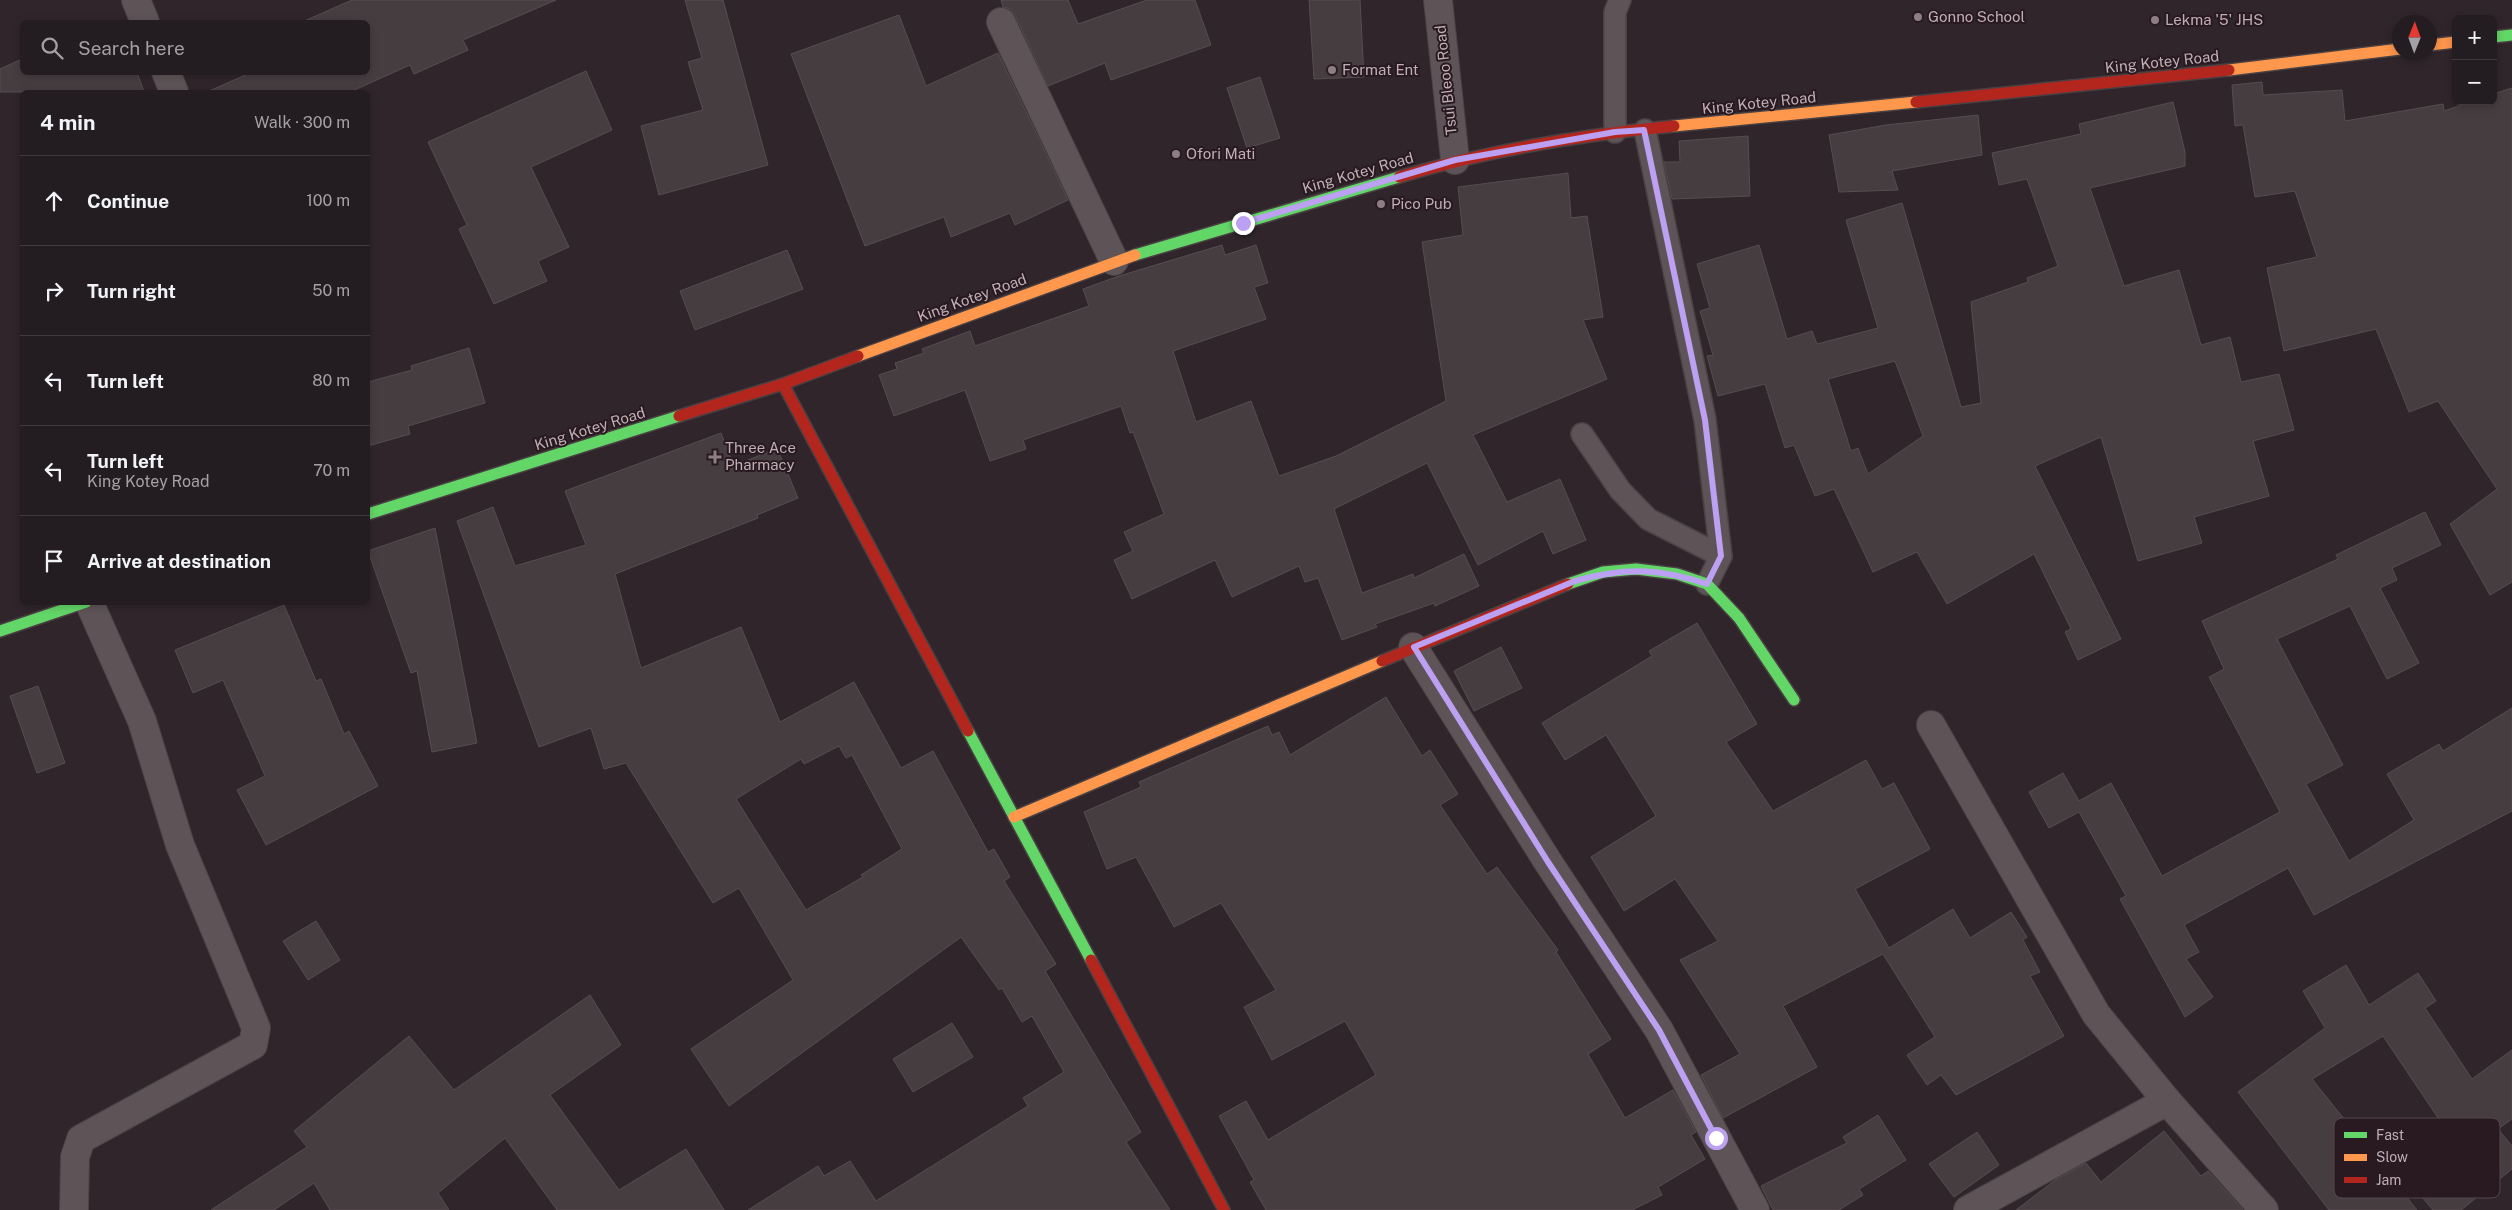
<!DOCTYPE html>
<html lang="en">
<head>
<meta charset="utf-8">
<style>
	:root { --surface:#231c20; --page:#2b2529; --text:#f1f3f6; --muted:#a3a1a5; --line:#403a3e }
	body { margin:0; font-family:"Public Sans",sans-serif; background:var(--page); color:var(--text) }
	.controls { position:absolute; right:15px; top:15px; display:grid; overflow:hidden; border-radius:8px; box-shadow:0 2px 8px #0003 }
	.controls button { width:45px; height:45px; display:grid; place-items:center; padding:0; border:0; border-bottom:1px solid var(--line); background:var(--surface); color:var(--text); font:25px sans-serif }
	.compass { position:absolute; left:2392px; top:15px; width:45px; height:45px; border-radius:50%; background:var(--surface); box-shadow:0 2px 8px #0003; rotate:1deg }
	.stop { position:absolute; width:15px; height:15px; margin:-11px; border:4px solid #bca0f2; border-radius:50%; background:#fff }
	.stop.end { background:#bca0f2; border-color:#fff; box-shadow:0 1px 5px #0008 }
	.list { margin:0; padding:0; list-style:none }
	h2 { display:flex; justify-content:space-between; align-items:center; height:65px; margin:0; padding:0 20px; font-size:21px }
	h2 small { font-size:16px; font-weight:400; color:var(--muted) }
	.list li { display:grid; grid-template-columns:32px 1fr auto; gap:15px; align-items:center; box-sizing:border-box; height:90px; padding:0 20px; border-top:1px solid var(--line) }
	.list b { display:block; font-size:19px; white-space:nowrap }
	.list p { margin:0; font-size:16px; white-space:nowrap; color:var(--muted) }
	.list em { font-size:16px; font-style:normal; color:var(--muted) }
	.icon { flex:none; width:28px; height:28px; fill:none; stroke:currentColor; stroke-width:2; stroke-linecap:round; stroke-linejoin:round }
	.map { position:relative; flex:none; width:2512px; height:1210px; overflow:hidden }
	.search { position:absolute; background:var(--surface); box-shadow:0 2px 8px #0003; left:20px; top:20px; width:350px; height:55px; display:flex; align-items:center; gap:12px; box-sizing:border-box; padding:0 18px; border-radius:8px; color:var(--muted); font-size:19px }
	.panel { position:absolute; background:var(--surface); box-shadow:0 2px 8px #0003; left:20px; top:90px; width:350px; height:515px; border-radius:8px }
	.map>svg:first-child { display:block }
	.building { fill:#463d41; stroke:#574d51; fill-rule:evenodd }
	.lines { fill:none; stroke-linecap:round; stroke-linejoin:round }
	.lane-casing { stroke:#494144; stroke-width:24 }
	.street-casing { stroke:#494144; stroke-width:30 }
	.fast-casing { stroke:#494043; stroke-width:14 }
	.slow-casing { stroke:#494043; stroke-width:14 }
	.jam-casing { stroke:#494043; stroke-width:14 }
	.lane { stroke:#5e5457; stroke-width:21 }
	.street { stroke:#5e5457; stroke-width:28 }
	.fast { stroke:#63d668; stroke-width:11 }
	.slow { stroke:#ff974d; stroke-width:11 }
	.jam { stroke:#b3261e; stroke-width:11 }
	.route { stroke:#bca0f2; stroke-width:6 }
	.poi-dot { fill:#8e7e84; stroke:#281a20; stroke-width:2 }
	.labels { text-anchor:middle; stroke-width:4; stroke-linejoin:round; paint-order:stroke }
	.poi-label { font-size:15px; fill:#c1aeb5; stroke:#281a20; text-anchor:start }
	.street-label { font-size:15px; fill:#c1aeb5; stroke:#281a20 }
	.key { fill:#281a20; stroke:#56464d; stroke-width:1 }
	.key-label { font-size:14px; fill:#c1aeb5 }
</style>
</head>
<body>
<div class="map">
<svg width="2512" height="1210" viewBox="0 0 2512 1210">
	<rect width="100%" height="100%" fill="#2f252a"/>
	<g class="building">
		<path d="M352 0H556L463 40 468 50 414 74 410 65 350 92H207L252 72H368V22H302Z"/>
		<path d="M685 0H723L768 165 659 195 641 126 703 110 688 62 702 58Z"/>
		<path d="M1001 0H1068L1078 24 1147 0H1195L1211 45 1111 80 1105 63 1048 86 1015 15 1010 9 1003 7Z"/>
		<path d="M1309 0H1360L1364 77 1314 79Z"/>
		<path d="M899 15 926 86 998 53 1068 200 1015 225 1010 213 951 237 944 217 865 246 791 54Z"/>
		<path d="M22 59V72H137L144 92H0V69Z"/>
		<path d="M586 71 612 130 531 167 569 247 538 261 547 281 494 304 459 229 467 225 428 142Z"/>
		<path d="M1260 77 1280 138 1247 148 1227 88Z"/>
		<path d="M2262 82 2263 95 2342 90 2345 121 2443 104 2444 111 2473 101H2493V94L2512 88V582L2490 595 2450 524 2497 489 2438 401 2409 412 2376 329 2284 351 2267 268 2317 257 2295 191 2255 197 2243 125 2235 126 2232 85Z"/>
		<path d="M2173 102 2185 152V166L2090 188 2124 286 2179 270 2201 345 2230 337 2241 382 2279 374 2294 430 2253 441 2269 496 2194 517 2202 543 2138 561 2101 437 2035 466 2121 639 2078 660 2065 632 2071 629 2034 554 1947 604 1917 552 1873 572 1834 489 1815 496 1794 445 1785 448 1765 384 1718 396 1707 356 1713 355 1700 311 1710 308 1697 264 1759 245 1787 339 1812 331 1817 344 1878 328 1846 220 1902 203 1961 407 1981 403 1971 302 2028 282 2027 278 2058 266 2027 179 1999 185 1992 153 2081 134 2079 124ZM1895 361 1923 436 1868 474 1858 448 1851 451 1828 379Z"/>
		<path d="M1978 115 1982 155 1892 171 1898 190 1839 192 1829 135 1886 125Z"/>
		<path d="M1748 136 1750 196 1672 199 1664 162H1680L1679 141Z"/>
		<path d="M1568 173 1571 218 1587 216 1603 317 1583 320 1607 379 1473 435 1507 502 1560 479 1586 540 1553 554 1543 531 1478 565 1427 463 1334 509 1362 593 1413 574 1414 578 1464 554 1479 586 1435 606 1434 603 1375 624 1377 627 1342 640 1318 578 1305 582 1299 566 1232 597 1215 560 1132 599 1114 560 1133 551 1124 532 1164 514 1133 432 1130 433 1121 406 1023 440 1026 449 990 461 965 390 894 416 879 375 897 369 895 363 924 353 922 349 970 331 975 346 1089 306 1083 289 1119 276 1222 245 1225 255 1256 245 1268 283 1254 287 1266 319 1173 351 1196 422 1251 401 1279 476 1336 456 1446 401 1422 242 1463 235 1458 187Z"/>
		<path d="M787 250 803 289 695 330 680 291Z"/>
		<path d="M469 348 485 403 408 426 410 434 368 446V382L412 370 411 366Z"/>
		<path d="M721 433 734 466 777 448 798 498 757 515 758 518 615 574 641 668 741 627 780 722 854 682 901 768 933 751 988 852 994 849 1010 877 1004 881 1056 964 1045 971 1141 1132 1126 1142 1170 1210H748L818 1166 824 1176 850 1161 876 1201 1028 1106 1023 1098 1064 1072 1032 1016 1022 1022 1002 988 999 990 961 937 729 1106 691 1049 793 980 739 888 713 903 626 763 604 769 591 728 539 747 457 521 493 507 515 566 586 545 565 491ZM839 746 846 758 852 755 902 849 861 875 863 877 806 910 736 799 801 759 804 764Z"/>
		<path d="M2425 512 2441 545 2392 568 2397 580 2380 588 2419 663 2387 679 2350 606 2277 639 2343 765 2306 784 2349 861 2414 820 2387 774 2439 744 2443 751 2512 708V811L2314 915 2288 868 2184 925 2199 952 2186 959 2213 997 2185 1017 2120 899 2126 896 2079 812 2049 828 2029 792 2063 773 2079 801 2111 783 2162 876 2280 812 2209 677 2224 669 2202 621 2338 559 2336 555Z"/>
		<path d="M435 528 477 743 432 752 417 671 411 673 368 551Z"/>
		<path d="M284 605 316 681 321 679 344 734 349 731 378 786 266 845 237 790 265 776 223 680 193 693 175 650Z"/>
		<path d="M1697 623 1757 724 1726 742 1773 811 1866 760 1882 789 1894 783 1930 849 1855 889 1889 948 1953 909 1970 938 2011 912 2027 937 2023 940 2040 972 2030 976 2064 1036 1956 1095 1941 1075 1927 1085 1907 1055 1935 1037 1883 954 1783 1006 1817 1067 1723 1118 1701 1075 1740 1054 1680 960 1718 941 1675 879 1624 911 1591 857 1656 816 1606 735 1565 760 1542 723 1652 656 1649 651Z"/>
		<path d="M1501 647 1522 688 1474 711 1454 671Z"/>
		<path d="M38 686 65 763 37 773 10 696Z"/>
		<path d="M1386 697 1422 756 1430 750 1458 794 1440 805 1487 874 1497 867 1558 950 1556 952 1611 1039 1588 1054 1625 1118 1673 1090 1696 1132 1691 1135 1705 1159 1658 1187 1662 1195 1632 1210H1266L1250 1182 1254 1180 1219 1116 1246 1101 1268 1140 1376 1075 1345 1021 1272 1060 1244 1007 1276 990 1221 903 1174 927 1136 857 1107 869 1084 812 1141 787 1139 782 1268 726 1272 735 1279 732 1290 755Z"/>
		<path d="M316 921 340 960 308 980 283 941Z"/>
		<path d="M2346 965 2369 1005 2418 973 2436 1001 2425 1008 2472 1079 2512 1050V1119L2498 1129 2512 1146V1169L2461 1210H2433L2415 1189 2461 1152 2383 1036 2312 1079 2417 1210H2329L2238 1092 2325 1028 2303 991Z"/>
		<path d="M590 995 621 1045 550 1095 619 1190 686 1149 724 1210H557L505 1138 438 1193 449 1210H330L314 1183 274 1210H211L307 1147 294 1131 409 1036 454 1090Z"/>
		<path d="M952 1023 973 1057 913 1092 893 1059Z"/>
		<path d="M1878 1115 1906 1160 1859 1189 1863 1195 1839 1210H1773L1761 1186 1847 1143 1843 1137Z"/>
		<path d="M2164 1131 2201 1176 2208 1171 2243 1210H2016L2055 1180 2086 1163 2101 1182Z"/>
		<path d="M1977 1132 1999 1165 1954 1197 1929 1164Z"/>
	</g>
	<g class="lines">
		<defs>
			<g id="lane">
				<path d="M1645 130 1705 420 1721 556 1707 584"/>
				<path d="M1615 132V12L1620 0"/>
				<path d="M1582 434 1620 490 1648 519 1721 556"/>
			</g>
			<g id="street">
				<path d="M136 0 145 22"/>
				<path d="M1438 0 1455 160"/>
				<path d="M1001 22 1114 261"/>
				<path d="M166 72 174 92"/>
				<path d="M1413 647 1548 862 1659 1030 1755 1210"/>
				<path d="M1931 725 2096 1014 2167 1101 2264 1210"/>
				<path d="M74 1210 75 1157 81 1139 253 1045 256 1028 180 845 142 721 89 602"/>
				<path d="M1968 1210 2167 1101"/>
			</g>
			<g id="fast">
				<path d="M2493 37 2512 35"/>
				<path d="M1135 255 1399 177"/>
				<path d="M368 514 679 416"/>
				<path d="M1568 584 1603 572 1636 569 1677 574 1707 584 1739 618 1794 700"/>
				<path d="M0 631 86 602"/>
				<path d="M968 731 1091 960"/>
			</g>
			<g id="slow">
				<path d="M2430 45 2456 42"/>
				<path d="M2229 70 2400 49"/>
				<path d="M1674 126 1916 102"/>
				<path d="M858 356 1135 255"/>
				<path d="M1014 817 1382 661"/>
			</g>
			<g id="jam">
				<path d="M1916 102 2229 70"/>
				<path d="M1399 177C1488 150 1582 135 1674 126"/>
				<path d="M783 384 968 731"/>
				<path d="M679 416 783 384 858 356"/>
				<path d="M1382 661 1568 584"/>
				<path d="M1091 960 1224 1210"/>
			</g>
		</defs>
		<use href="#lane" class="lane-casing"/>
		<use href="#street" class="street-casing"/>
		<use href="#fast" class="fast-casing"/>
		<use href="#slow" class="slow-casing"/>
		<use href="#jam" class="jam-casing"/>
		<use href="#lane" class="lane"/>
		<use href="#street" class="street"/>
		<use href="#fast" class="fast"/>
		<use href="#slow" class="slow"/>
		<use href="#jam" class="jam"/>
	</g>
	<g class="lines">
		<path class="route" d="M1243 223 1455 160 1615 132 1644 130 1705 420 1721 556 1707 584C1659 568 1624 567 1575 581L1414 647 1548 862 1659 1030 1716 1138"/>
	</g>
	<g class="poi-dot">
		<circle cx="1918" cy="17" r="5"/>
		<circle cx="2155" cy="20" r="5"/>
		<circle cx="1332" cy="70" r="5"/>
		<circle cx="1176" cy="154" r="5"/>
		<circle cx="1381" cy="204" r="5"/>
		<path d="M712.5 449.5h5v5h5v5h-5v5h-5v-5h-5v-5h5z"/>
	</g>
	<g class="labels">
		<g class="poi-label">
			<text x="1928" y="22">Gonno School</text>
			<text x="2165" y="25">Lekma '5' JHS</text>
			<text x="1342" y="75">Format Ent</text>
			<text x="1186" y="159">Ofori Mati</text>
			<text x="1391" y="209">Pico Pub</text>
			<text x="725" y="453">Three Ace<tspan x="725" dy="17">Pharmacy</tspan></text>
		</g>
		<g class="street-label">
			<text transform="translate(2162 62) rotate(-6)" y="5">King Kotey Road</text>
			<text transform="translate(1446 80) rotate(-96)" y="5">Tsui Bleoo Road</text>
			<text transform="translate(1759 103) rotate(-6)" y="5">King Kotey Road</text>
			<text transform="translate(1358 173) rotate(-16)" y="5">King Kotey Road</text>
			<text transform="translate(972 298) rotate(-20)" y="5">King Kotey Road</text>
			<text transform="translate(590 429) rotate(-17)" y="5">King Kotey Road</text>
		</g>
	</g>
	<rect x="2334" y="1118" width="166" height="80" rx="8" class="key"/>
	<rect x="2344" y="1132" width="23" height="6" fill="#63d668"/>
	<rect x="2344" y="1154" width="23" height="7" fill="#ff974d"/>
	<rect x="2344" y="1177" width="23" height="6" fill="#b3261e"/>
	<g class="key-label">
		<text x="2376" y="1140">Fast</text>
		<text x="2376" y="1162">Slow</text>
		<text x="2376" y="1185">Jam</text>
	</g>
</svg>
<div class="controls">
<button>+</button>
<button>−</button>
</div>
<svg class="compass" viewBox="-18 -18 36 36"><path d="M0-13l5 13h-10z" fill="#e53935"/><path d="M0 13l5-13h-10z" fill="#a3a1a5"/></svg>
<div class="stop" style="left:1716px;top:1138px"></div>
<div class="stop end" style="left:1243px;top:223px"></div>
<div class="search"><svg class="icon" aria-label="search" viewBox="0 0 24 24"><circle cx="10" cy="10" r="6"/><path d="M15 15l6 6"/></svg>Search here</div>
<section class="panel">
<h2>4 min<small>Walk · 300 m</small></h2>
<ul class="list">
<li><svg class="icon" aria-label="ahead" viewBox="0 0 24 24"><path d="M12 20V5M6 11l6-6 6 6"/></svg><div><b>Continue</b></div><em>100 m</em></li>
<li><svg class="icon" aria-label="right" viewBox="0 0 24 24"><path d="M7 20v-9h11M14 6l5 5-5 5"/></svg><div><b>Turn right</b></div><em>50 m</em></li>
<li><svg class="icon" aria-label="left" viewBox="0 0 24 24"><path d="M17 20v-9H6M10 6l-5 5 5 5"/></svg><div><b>Turn left</b></div><em>80 m</em></li>
<li><svg class="icon" aria-label="left" viewBox="0 0 24 24"><path d="M17 20v-9H6M10 6l-5 5 5 5"/></svg><div><b>Turn left</b><p>King Kotey Road</p></div><em>70 m</em></li>
<li><svg class="icon" aria-label="arrive" viewBox="0 0 24 24"><path d="M6 21V4h12l-3 4 3 4H6"/></svg><div><b>Arrive at destination</b></div></li>
</ul>
</section>
</div>
</body>
</html>
